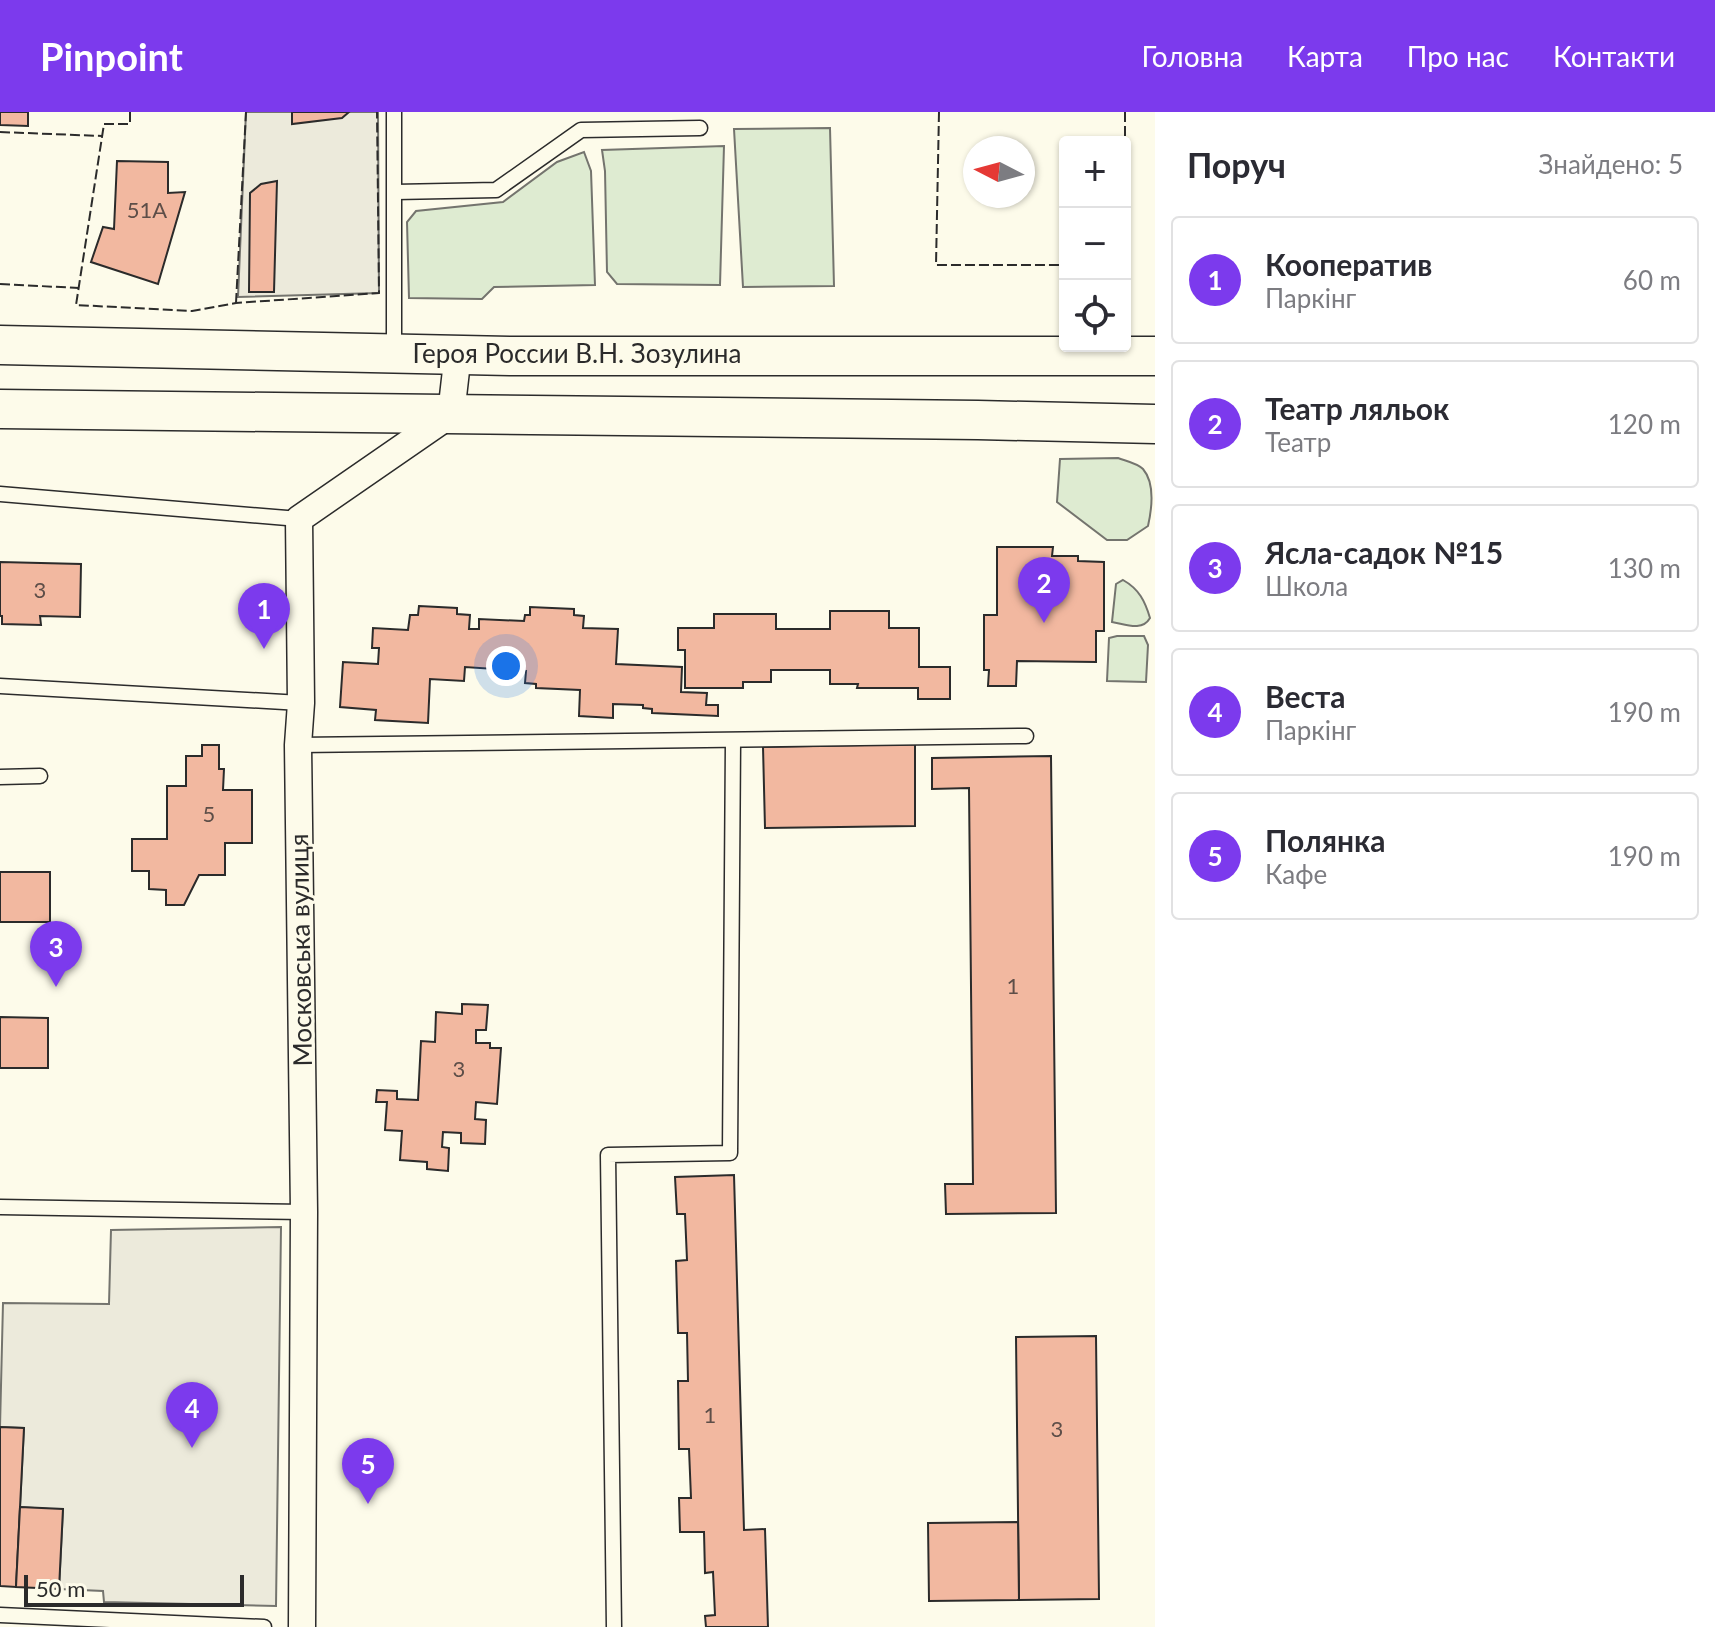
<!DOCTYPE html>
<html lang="uk">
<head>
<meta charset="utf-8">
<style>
	:root { --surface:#fff; --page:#f2f2f3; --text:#2b2b33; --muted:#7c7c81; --line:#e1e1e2; --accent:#7c3aed }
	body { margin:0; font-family:Lato,sans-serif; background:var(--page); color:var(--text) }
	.controls { position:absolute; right:24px; top:24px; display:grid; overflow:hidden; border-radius:8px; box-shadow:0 2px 6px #0004 }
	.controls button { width:72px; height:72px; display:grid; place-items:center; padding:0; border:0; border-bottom:2px solid var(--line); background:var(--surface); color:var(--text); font:40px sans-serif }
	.compass { position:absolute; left:963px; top:24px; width:72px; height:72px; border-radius:50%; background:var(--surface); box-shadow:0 2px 6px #0004; rotate:276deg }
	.scale { position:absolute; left:24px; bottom:20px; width:220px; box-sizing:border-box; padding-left:8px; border:4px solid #2b2b2b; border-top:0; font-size:22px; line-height:28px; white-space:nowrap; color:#2b2b2b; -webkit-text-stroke:6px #fdfbea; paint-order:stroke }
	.you { position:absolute; left:506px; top:554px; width:28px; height:28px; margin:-20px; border:6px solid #fff; border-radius:50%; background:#1a73e8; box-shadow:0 0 0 12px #1a73e833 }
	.badge { display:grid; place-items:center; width:52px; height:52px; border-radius:50%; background:var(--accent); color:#fff; font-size:26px; font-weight:700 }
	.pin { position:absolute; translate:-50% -66px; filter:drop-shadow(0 2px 4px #0008) }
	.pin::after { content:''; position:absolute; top:42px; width:28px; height:24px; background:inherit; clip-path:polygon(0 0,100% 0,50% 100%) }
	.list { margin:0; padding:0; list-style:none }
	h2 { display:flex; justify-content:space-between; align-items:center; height:104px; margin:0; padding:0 32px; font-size:34px }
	h2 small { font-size:26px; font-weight:400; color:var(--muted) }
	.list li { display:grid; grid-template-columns:52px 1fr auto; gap:24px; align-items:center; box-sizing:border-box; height:128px; margin:0 16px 16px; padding:0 16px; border:2px solid var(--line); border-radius:8px }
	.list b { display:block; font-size:30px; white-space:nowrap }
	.list p { margin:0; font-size:26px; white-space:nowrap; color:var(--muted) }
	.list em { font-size:26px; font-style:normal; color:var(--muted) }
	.icon { flex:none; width:44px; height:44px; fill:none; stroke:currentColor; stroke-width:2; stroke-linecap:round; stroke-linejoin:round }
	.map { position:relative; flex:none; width:1155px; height:1515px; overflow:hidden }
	header { display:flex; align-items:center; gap:48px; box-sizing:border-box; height:112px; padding:0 40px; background:var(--accent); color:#fff }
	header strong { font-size:38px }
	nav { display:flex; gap:44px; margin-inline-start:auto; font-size:28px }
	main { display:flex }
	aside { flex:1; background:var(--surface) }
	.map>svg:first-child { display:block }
	.green { fill:#deebd1; stroke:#74746e; stroke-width:2 }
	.parking { fill:#eceadb; stroke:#74746e; stroke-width:2 }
	.building { fill:#f2b8a0; stroke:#2b2b2b; stroke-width:2 }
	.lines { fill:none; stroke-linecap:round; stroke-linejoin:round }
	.lane-casing { stroke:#2b2b2b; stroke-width:17 }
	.street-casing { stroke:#2b2b2b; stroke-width:29 }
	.secondary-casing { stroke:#2b2b2b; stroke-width:41 }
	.lane { stroke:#fdfbea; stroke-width:14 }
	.street { stroke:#fdfbea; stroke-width:26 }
	.secondary { stroke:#fdfbea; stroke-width:38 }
	.fence { stroke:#2b2b2b; stroke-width:2; stroke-dasharray:10 4; stroke-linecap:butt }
	.labels { text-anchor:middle; stroke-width:6; stroke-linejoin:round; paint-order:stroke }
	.number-label { font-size:22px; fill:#5d4e48 }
	.street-label { font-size:26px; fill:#2b2b2b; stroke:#fdfbea }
</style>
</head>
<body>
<header>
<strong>Pinpoint</strong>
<nav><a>Головна</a><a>Карта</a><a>Про нас</a><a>Контакти</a></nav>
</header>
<main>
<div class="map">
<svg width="1155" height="1515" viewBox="0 0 1155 1515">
	<rect width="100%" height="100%" fill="#fdfbea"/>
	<g class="green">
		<path d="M830 16 834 174 743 175 734 17Z"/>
		<path d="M724 34 720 173 617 172 607 160 605 59 602 38Z"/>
		<path d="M584 40 591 59 595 173 494 175 482 187 409 186 407 110 416 99 503 90 557 50Z"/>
		<path d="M1118 346C1126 349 1137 351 1143 357 1155 371 1152 396 1148 414L1127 428H1107L1057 390 1060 347Z"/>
		<path d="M1123 468C1139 477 1145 489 1150 506 1142 520 1125 512 1112 510L1116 472Z"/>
		<path d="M1117 524H1144L1148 533 1146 570 1107 569 1109 526Z"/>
	</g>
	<g class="parking">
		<path d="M246 0H378L379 181 238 185Z"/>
		<path d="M281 1115 276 1494 104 1490 103 1479 59 1477 63 1398 20 1395 24 1316 0 1315 3 1191 109 1192 111 1118Z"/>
	</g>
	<g class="building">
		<path d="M0 0H28V14L0 13Z"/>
		<path d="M292 0H349L342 6 292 12Z"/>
		<path d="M117 49 168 50V81L185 80 158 172 91 150 103 115 114 117Z"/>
		<path d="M277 69 274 180H249L250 81 261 72Z"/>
		<path d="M997 435H1053L1052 444H1078V449L1104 450V519H1096V550L1017 549 1016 574H988L989 558H984V503H997Z"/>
		<path d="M0 450 81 452 80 505 40 504 41 513 2 512V504H0Z"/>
		<path d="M419 494 457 496V502L470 503 469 517H479V507L524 509 525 503H530V495L574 497V503L584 504 583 516 618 517 616 552 682 555 681 580 707 581 706 593H718V604L652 601V597L643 596V593L613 592V606L579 604 580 578 536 576V572L525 571 526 559 465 555 464 569 430 567 428 611 375 608 376 598 340 595 343 550 378 552 379 536H372L373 516 408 518 410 503H418Z"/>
		<path d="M830 499H889V516H919V555H950V587H918V576H857L858 572H830V558H771V570H743V576H685V538H678V516H714V502H776V517H830Z"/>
		<path d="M915 632V714L765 716 763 635Z"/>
		<path d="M202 633H219V657H224L223 678H252V731H225V763H199L184 793H166V778L149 777V759H132V727H167V674H186V644H202Z"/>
		<path d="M1051 644 1056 1101 946 1102 945 1072H973L969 676 932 677V646Z"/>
		<rect x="0" y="760" width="50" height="50"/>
		<path d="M462 892 488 893 486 918H476V931H490V936H501L497 992 476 990 475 1007 486 1008 485 1032 461 1031V1021L443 1020 442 1035 449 1036 448 1059 427 1057V1050L400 1048 402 1019 385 1018 387 990H376L377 978 397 979V987L418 988 421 929 435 930 436 900 462 902Z"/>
		<path d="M0 905 48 906V956H0Z"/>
		<path d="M734 1063 744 1418 765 1417 768 1515H706L705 1504 715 1503 713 1460 705 1461 704 1420H680L679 1386H691L689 1337H679L678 1269H688L687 1221H678L676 1149 687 1148 685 1102H677L675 1065Z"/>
		<path d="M1096 1224 1099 1487 1019 1488 1016 1225Z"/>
		<path d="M0 1315 24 1316 16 1475 0 1474Z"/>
		<path d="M20 1395 63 1397 59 1477 16 1475Z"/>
		<path d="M1018 1410 1019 1488 929 1489 928 1411Z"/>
	</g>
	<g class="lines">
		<defs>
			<g id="lane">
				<path d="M395 80 496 78 581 18 700 16"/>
				<path d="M394 240V0"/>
				<path d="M0 382 299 407"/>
				<path d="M0 574 301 591"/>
				<path d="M298 633 1026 624"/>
				<path d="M0 665 40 664"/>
				<path d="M0 1095 304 1100"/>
				<path d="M0 1503 264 1515"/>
				<path d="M614 1515 608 1043 730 1041 733 629"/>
			</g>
			<path id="street" d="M302 1515 304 1100 298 633 301 591 299 407 451 302 458 241"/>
			<g id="secondary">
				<path d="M0 233 510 244H1155"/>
				<path d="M0 297 978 308 1155 312"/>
			</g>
		</defs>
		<use href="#lane" class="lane-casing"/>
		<use href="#street" class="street-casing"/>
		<use href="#secondary" class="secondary-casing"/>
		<use href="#lane" class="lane"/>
		<use href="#street" class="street"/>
		<use href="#secondary" class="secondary"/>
		<g class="fence">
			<path d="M130 0V12H104L76 193 192 199 236 191 379 181 377 0"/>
			<path d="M939 0 936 153H1065"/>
			<path d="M1125 0V102"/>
			<path d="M0 20 102 24"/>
			<path d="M0 172 79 176"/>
			<path d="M236 191 246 0"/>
		</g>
	</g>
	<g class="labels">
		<g class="number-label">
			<text x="147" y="106">51А</text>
			<text x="40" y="486">3</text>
			<text x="209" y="710">5</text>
			<text x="1013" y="882">1</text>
			<text x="459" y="965">3</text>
			<text x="710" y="1311">1</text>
			<text x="1057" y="1325">3</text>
		</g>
		<g class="street-label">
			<text x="577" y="251">Героя России В.Н. Зозулина</text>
			<text transform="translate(301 838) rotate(-91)" y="9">Московська вулиця</text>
		</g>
	</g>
</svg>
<div class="controls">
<button>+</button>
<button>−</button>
<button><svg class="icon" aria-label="locate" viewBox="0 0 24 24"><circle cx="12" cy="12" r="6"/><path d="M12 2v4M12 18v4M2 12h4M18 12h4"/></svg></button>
</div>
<svg class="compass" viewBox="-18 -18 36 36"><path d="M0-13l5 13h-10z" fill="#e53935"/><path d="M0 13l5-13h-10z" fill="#7c7c81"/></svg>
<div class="scale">50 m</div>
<div class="you"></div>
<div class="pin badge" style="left:264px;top:537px">1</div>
<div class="pin badge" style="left:1044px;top:511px">2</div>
<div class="pin badge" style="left:56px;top:875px">3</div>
<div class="pin badge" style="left:192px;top:1336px">4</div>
<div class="pin badge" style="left:368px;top:1392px">5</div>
</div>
<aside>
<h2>Поруч<small>Знайдено: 5</small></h2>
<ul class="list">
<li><span class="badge">1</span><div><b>Кооператив</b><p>Паркінг</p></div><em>60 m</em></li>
<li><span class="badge">2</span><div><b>Театр ляльок</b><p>Театр</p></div><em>120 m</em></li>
<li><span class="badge">3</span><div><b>Ясла-садок №15</b><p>Школа</p></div><em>130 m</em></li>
<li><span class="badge">4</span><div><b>Веста</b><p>Паркінг</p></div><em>190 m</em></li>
<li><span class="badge">5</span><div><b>Полянка</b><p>Кафе</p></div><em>190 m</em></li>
</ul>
</aside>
</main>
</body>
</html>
